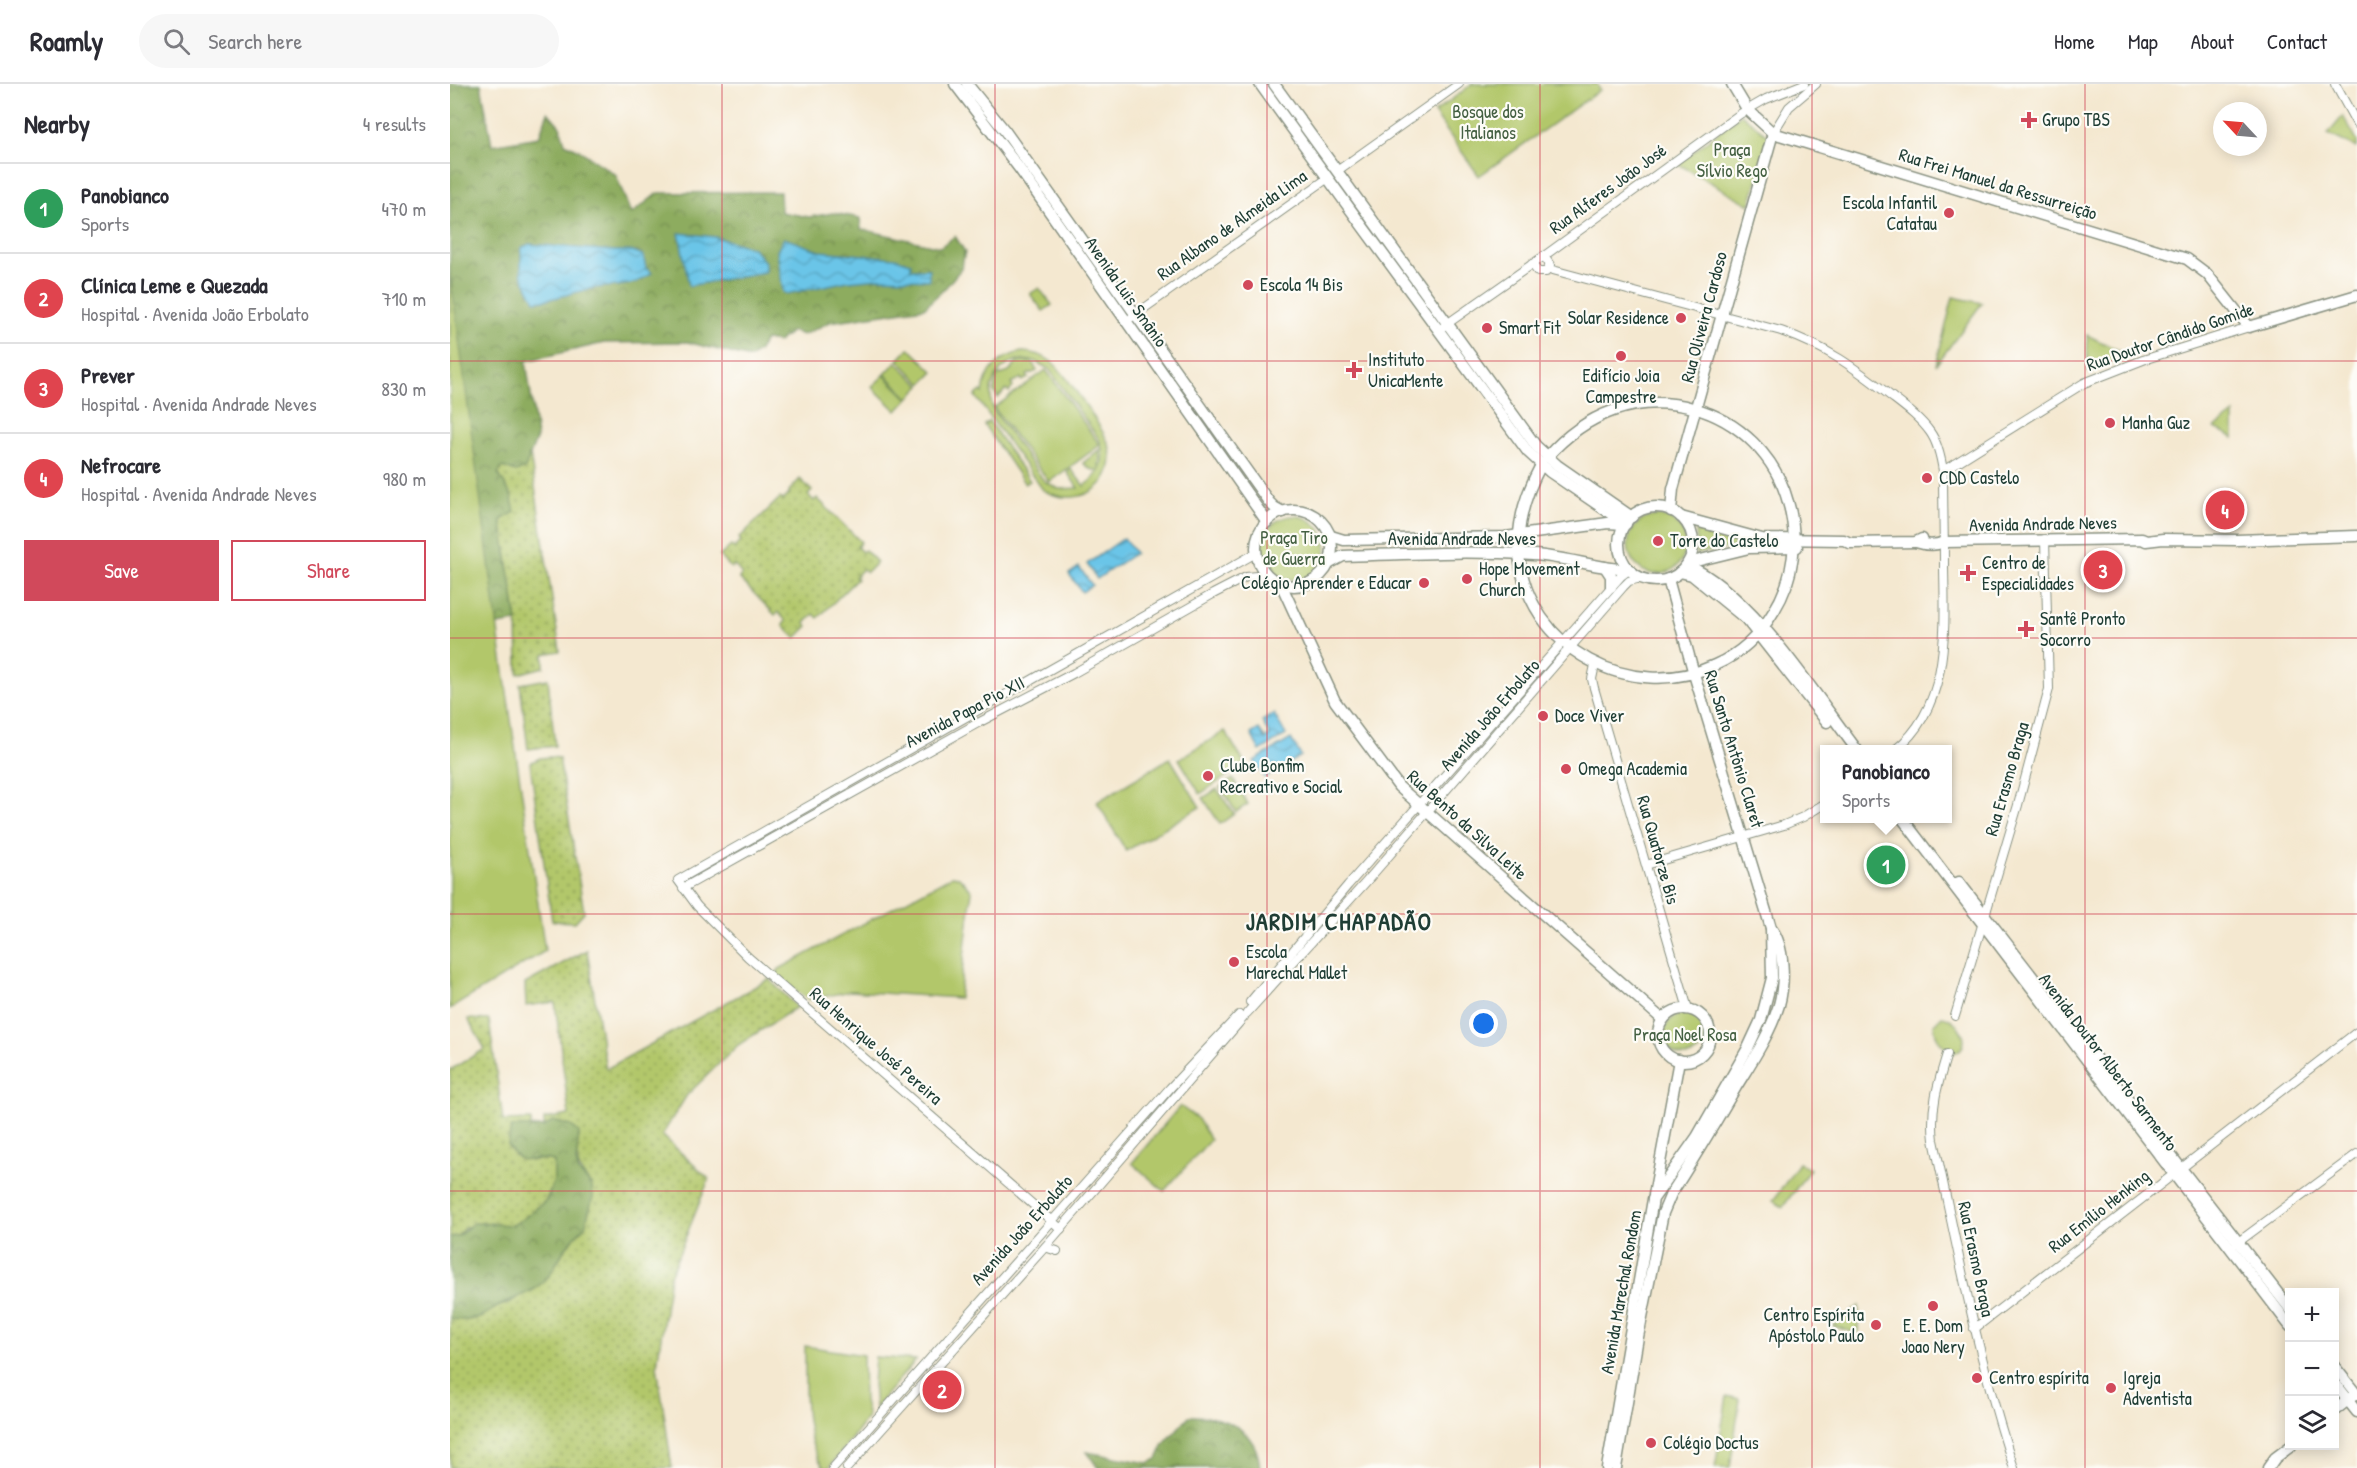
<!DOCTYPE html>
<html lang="en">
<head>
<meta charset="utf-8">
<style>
	:root { --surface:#fff; --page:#f7f7f7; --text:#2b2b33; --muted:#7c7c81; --line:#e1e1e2; --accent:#d1495b }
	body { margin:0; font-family:"Patrick Hand",sans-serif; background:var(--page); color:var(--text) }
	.controls { position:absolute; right:18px; bottom:18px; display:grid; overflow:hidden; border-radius:0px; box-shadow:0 3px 15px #0003 }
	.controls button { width:54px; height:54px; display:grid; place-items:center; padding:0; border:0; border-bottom:2px solid var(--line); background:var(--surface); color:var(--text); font:30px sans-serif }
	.compass { position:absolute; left:1763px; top:18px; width:54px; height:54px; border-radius:50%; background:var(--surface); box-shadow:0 3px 15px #0003; rotate:296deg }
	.you { position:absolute; left:1034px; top:940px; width:21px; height:21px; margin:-15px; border:4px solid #fff; border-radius:50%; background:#1a73e8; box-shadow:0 0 0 9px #1a73e833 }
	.badge { display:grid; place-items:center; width:39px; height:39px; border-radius:50%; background:var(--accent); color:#fff; font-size:20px; font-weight:700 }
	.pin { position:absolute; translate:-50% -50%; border:3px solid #fff; box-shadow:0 2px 6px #0006 }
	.popup { position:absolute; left:1370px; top:661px; width:132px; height:78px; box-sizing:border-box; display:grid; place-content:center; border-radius:0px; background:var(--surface); filter:drop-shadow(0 2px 4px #0005); font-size:20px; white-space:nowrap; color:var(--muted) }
	.popup b { font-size:22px; color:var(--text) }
	.popup::after { content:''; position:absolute; left:50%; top:100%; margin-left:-12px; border:12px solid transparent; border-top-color:var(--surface) }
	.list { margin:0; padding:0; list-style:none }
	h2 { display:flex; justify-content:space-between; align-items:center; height:78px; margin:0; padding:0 24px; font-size:26px }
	h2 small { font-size:20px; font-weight:400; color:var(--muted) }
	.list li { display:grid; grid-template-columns:39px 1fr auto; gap:18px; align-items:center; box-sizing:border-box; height:90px; padding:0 24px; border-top:2px solid var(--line) }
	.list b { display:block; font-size:22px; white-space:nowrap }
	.list p { margin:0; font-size:20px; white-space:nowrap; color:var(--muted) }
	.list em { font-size:20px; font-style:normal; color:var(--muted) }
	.actions { display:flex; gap:12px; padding:18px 24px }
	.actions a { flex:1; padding:14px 0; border:2px solid var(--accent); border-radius:0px; text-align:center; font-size:21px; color:var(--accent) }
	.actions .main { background:var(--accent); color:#fff }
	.icon { flex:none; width:33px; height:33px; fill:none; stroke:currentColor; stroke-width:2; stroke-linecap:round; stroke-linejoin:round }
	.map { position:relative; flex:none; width:1907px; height:1384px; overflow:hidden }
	header { display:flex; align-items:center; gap:36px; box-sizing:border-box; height:84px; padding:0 30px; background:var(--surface); border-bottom:2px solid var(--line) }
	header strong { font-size:28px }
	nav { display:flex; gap:33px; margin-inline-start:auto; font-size:21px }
	.search { width:420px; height:54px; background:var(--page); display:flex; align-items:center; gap:15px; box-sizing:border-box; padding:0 21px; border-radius:33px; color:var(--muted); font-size:22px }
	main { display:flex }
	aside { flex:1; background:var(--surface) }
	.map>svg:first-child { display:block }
	.grass { fill:url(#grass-dots); stroke:#688250; stroke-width:1.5 }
	.forest { fill:url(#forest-crowns); stroke:#56744a; stroke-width:1.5 }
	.park { fill:#b2c76b; stroke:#688250; stroke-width:1.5; fill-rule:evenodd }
	.water { fill:url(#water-waves); stroke:#44818e; stroke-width:1.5 }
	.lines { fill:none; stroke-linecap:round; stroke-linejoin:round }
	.minor-casing { stroke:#8a9282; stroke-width:10 }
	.major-casing { stroke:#8a9282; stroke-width:13 }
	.minor { stroke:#fff; stroke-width:8 }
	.major { stroke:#fff; stroke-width:10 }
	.grid { fill:none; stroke:#d1495b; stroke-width:1.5; stroke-opacity:0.55 }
	.poi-dot { fill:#d1495b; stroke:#fdfcf7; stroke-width:2 }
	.labels { text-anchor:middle; stroke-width:4.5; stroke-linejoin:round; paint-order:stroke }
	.park-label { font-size:18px; fill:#446042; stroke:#fdfcf7 }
	.poi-label { font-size:18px; fill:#1f3d34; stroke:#fdfcf7; text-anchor:start }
	.street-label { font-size:18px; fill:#1f3d34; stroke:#fdfcf7 }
	.district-label { font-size:24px; font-weight:bold; letter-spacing:1.5px; fill:#1f3d34; stroke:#fdfcf7 }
</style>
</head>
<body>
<header>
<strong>Roamly</strong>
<div class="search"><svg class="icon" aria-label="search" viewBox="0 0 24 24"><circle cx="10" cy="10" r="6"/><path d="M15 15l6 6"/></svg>Search here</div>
<nav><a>Home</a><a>Map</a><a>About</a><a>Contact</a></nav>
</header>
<main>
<aside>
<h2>Nearby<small>4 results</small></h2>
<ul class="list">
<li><span class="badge" style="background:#2e9e5b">1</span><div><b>Panobianco</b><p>Sports</p></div><em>470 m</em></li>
<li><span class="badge" style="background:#e0444e">2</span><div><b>Clínica Leme e Quezada</b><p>Hospital · Avenida João Erbolato</p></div><em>710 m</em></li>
<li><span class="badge" style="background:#e0444e">3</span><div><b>Prever</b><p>Hospital · Avenida Andrade Neves</p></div><em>830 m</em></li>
<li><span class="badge" style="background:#e0444e">4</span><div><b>Nefrocare</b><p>Hospital · Avenida Andrade Neves</p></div><em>980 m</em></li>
</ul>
<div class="actions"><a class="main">Save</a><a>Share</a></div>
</aside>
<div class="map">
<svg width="1907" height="1384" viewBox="0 0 1907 1384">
	<defs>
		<pattern id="grass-dots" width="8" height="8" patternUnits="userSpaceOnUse" patternTransform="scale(1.5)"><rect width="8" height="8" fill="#b2c76b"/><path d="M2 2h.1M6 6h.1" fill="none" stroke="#90a359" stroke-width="1.8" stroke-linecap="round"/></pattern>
		<pattern id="forest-crowns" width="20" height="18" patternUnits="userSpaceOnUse" patternTransform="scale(1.5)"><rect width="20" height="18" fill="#8dac5f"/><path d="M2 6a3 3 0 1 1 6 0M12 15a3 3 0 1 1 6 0" fill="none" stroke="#738d4f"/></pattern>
		<pattern id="water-waves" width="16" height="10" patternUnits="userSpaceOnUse" patternTransform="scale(1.5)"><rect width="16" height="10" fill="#6ac5e8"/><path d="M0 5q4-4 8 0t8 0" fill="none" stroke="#57a1bd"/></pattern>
	</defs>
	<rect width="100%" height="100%" fill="#fdfcf7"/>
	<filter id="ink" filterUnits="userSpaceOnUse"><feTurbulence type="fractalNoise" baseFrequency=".0167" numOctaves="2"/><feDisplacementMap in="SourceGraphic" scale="12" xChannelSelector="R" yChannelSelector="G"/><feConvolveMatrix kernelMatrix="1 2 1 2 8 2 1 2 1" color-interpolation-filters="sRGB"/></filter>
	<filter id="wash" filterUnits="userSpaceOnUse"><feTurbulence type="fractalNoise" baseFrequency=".008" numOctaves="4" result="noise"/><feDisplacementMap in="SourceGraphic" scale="24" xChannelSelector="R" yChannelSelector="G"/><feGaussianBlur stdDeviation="1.35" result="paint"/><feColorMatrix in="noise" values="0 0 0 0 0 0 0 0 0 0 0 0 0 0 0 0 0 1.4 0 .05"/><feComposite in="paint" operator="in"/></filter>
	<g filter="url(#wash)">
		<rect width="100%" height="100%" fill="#f4e8d0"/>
		<g class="grass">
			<path d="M80 370 110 567 94 570V583L68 590 67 538 51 435 48 389 53 383 66 388 75 384Z"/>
			<path d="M350 395 362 407 358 411 364 417 367 414 411 458 407 463 412 468 415 466 427 478 417 488 413 485 405 493 407 495 368 534 364 530 355 539 358 542 346 554 333 541 336 537 328 528 325 531 289 494 292 490 284 481 281 484 270 472 281 462 284 464 291 457 289 454 330 414 333 416 340 409 339 407Z"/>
			<path d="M1251 443 1328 460 1288 462 1247 470 1246 447Z"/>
			<path d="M98 595 105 662 78 665 70 600Z"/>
			<path d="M100 673 109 674 134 828 125 838 102 837 80 679 90 674Z"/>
			<path d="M137 866 156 985 319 895 347 923 288 961 237 1011 212 1051 259 1095 220 1192 207 1281 222 1384H0V1235L17 1236 29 1234 47 1223 59 1219 99 1192 116 1163 123 1156 142 1102C123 1080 126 1076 129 1048L121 1042 81 1045 62 1043 58 1062C74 1087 82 1071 104 1077V1097L96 1116 73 1135 64 1141H53L34 1138 14 1144 8 1152 0 1153V986L35 965 18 935 39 936 53 1037 81 1036V1044L94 1043V1035L119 1031 105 918 76 922 75 900Z"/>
		</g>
		<g class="forest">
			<path d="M0 0H31L42 61 89 53 98 28 110 42 115 59 129 66 166 91 181 130 208 109 330 108 331 128 359 133 383 129 410 134 411 145 490 163 505 152 515 168 511 185 496 203 474 224 380 238 353 251 342 247 328 258 315 256 309 267 300 274 237 258 154 259 76 277 87 353 75 384 66 388 53 383 48 389 61 411 65 428 51 436 67 538 36 543 0 488Z"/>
			<path d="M103 1037 121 1042 129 1048 126 1078 129 1088 142 1102 143 1113 135 1142 116 1163 99 1192 85 1205 47 1223 29 1234 17 1236 0 1235V1153L8 1152 23 1139 63 1141 73 1135 97 1116 104 1097V1077C82 1070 74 1087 58 1062L61 1043H94Z"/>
			<path d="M739 1332C774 1331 807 1344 810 1384H648L637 1368 698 1379 707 1375 714 1360Z"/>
		</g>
		<g class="park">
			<path d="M1022 0H1147L1150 6 1029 92 984 29Z"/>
			<path d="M1291 30 1320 53 1300 121 1228 80Z"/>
			<path d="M1893 32 1907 57V64L1878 50Z"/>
			<path d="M0 188 50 561 95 867 0 925Z"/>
			<path d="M589 204 602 221 593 227 580 210Z"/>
			<path d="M1503 213 1532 219 1486 281Z"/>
			<path d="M1637 251 1678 271 1638 288Z"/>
			<path d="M459 264 484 288 472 300 448 276Z"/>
			<path d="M572 268C583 268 593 271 602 278 614 288 658 350 660 365 667 405 625 425 593 406L525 312 531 307 533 309C535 287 550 272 572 268ZM567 276 584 277 599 285 649 355C653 365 654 376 649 386L650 365 633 379 640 385 649 387 641 397 634 402 621 385 617 388 628 404 609 405 594 397 544 327C535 305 545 284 567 276Z"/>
			<path d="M446 278 471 302 459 314 435 290Z"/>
			<path d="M567 278H582L587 287 577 291 578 294 572 297 571 294 561 300 563 303 559 308 556 305 548 314 544 307 547 292 559 288Z"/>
			<path d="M596 286 650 361 599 398 544 324Z"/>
			<path d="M434 291 458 315 447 327 422 303Z"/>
			<path d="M1784 330V354L1765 344Z"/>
			<path d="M539 337 580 397 575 400 534 341Z"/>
			<circle cx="844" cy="464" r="32"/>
			<circle cx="1207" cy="461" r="29"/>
			<path d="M775 647 795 680 750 710 729 675Z"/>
			<path d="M720 674 750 723 676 767 647 718Z"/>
			<path d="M783 695 798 720 786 728 770 703Z"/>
			<path d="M767 705 784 730 770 740 753 714Z"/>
			<path d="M502 792 509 793 522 807 509 914 400 907 359 916 329 895 326 890 329 885Z"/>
			<circle cx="1235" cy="951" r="21"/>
			<path d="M1492 932C1508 934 1526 963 1503 969 1491 962 1485 954 1484 940Z"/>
			<path d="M730 1022 748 1035 760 1056 714 1107 682 1079Z"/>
			<path d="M1349 1079 1360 1085 1333 1123 1323 1117Z"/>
			<path d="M1409 1222 1408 1250 1383 1242Z"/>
			<path d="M355 1262 413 1271 414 1318 418 1333 379 1384H374C350 1350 356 1302 355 1262Z"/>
			<path d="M425 1273 466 1276 425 1324 423 1300Z"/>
			<path d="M1277 1312 1290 1315 1280 1384H1265Z"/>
		</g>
		<g class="water">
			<path d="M229 149 266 153 303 164 315 178V188L239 202Z"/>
			<path d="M334 154 370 167 445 174 461 179V185H479V196L430 194 398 197 337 210 333 208 327 167Z"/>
			<path d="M79 160 164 167H183L193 171 196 184 202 189C180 206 165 200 140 205 121 209 104 216 85 217L71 190V164Z"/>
			<path d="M674 454 685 469 647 495 637 480Z"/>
			<path d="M629 483 642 501 632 508 619 490Z"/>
			<path d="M824 630 836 651 810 667 801 650 809 645 815 655 820 652 812 637Z"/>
			<path d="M841 655 851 672 815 694 804 677Z"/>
		</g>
	</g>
	<g filter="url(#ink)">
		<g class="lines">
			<defs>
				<g id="minor">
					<path d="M1885 0 1907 40"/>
					<path d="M1323 49 1339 23 1366 0"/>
					<path d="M887 87 1009 0"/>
					<path d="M1082 180 1088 188H1096L1100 181 1094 172"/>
					<path d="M1099 185 1331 247C1377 263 1404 283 1442 313 1455 323 1470 334 1480 348 1488 359 1491 374 1493 387 1493 419 1494 451 1494 483 1495 546 1500 623 1445 666"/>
					<path d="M682 233 878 94"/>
					<path d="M994 242 1094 172 1290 30 1316 15 1354 0"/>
					<path d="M1493 387 1634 299 1693 276 1799 243"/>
					<path d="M1145 581 1142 595 1144 604 1238 925"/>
					<path d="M1196 781 1334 741 1353 733 1374 720"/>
					<path d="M233 804 528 639 624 589 763 510 796 493 817 491"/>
					<path d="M800 918 898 801 1171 492 1179 486"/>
					<path d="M797 929 916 798 1173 503 1179 497 1191 494"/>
					<path d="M1505 932 1568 721 1599 605 1595 455"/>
					<path d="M1497 970C1488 999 1480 1025 1484 1056 1508 1166 1528 1277 1564 1384"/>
					<path d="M611 1145 298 873 247 822 228 796 806 469"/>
					<path d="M1787 1159 1907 1070"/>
					<path d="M595 1163 607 1167"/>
					<path d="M1524 1245 1907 948"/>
					<path d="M383 1384 720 1004 789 931"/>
					<path d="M397 1384 595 1163 794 933"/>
				</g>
				<g id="major">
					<path d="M505 0 569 84 817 438"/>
					<path d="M517 0 555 47 819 418 824 423 833 428"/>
					<path d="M810 0 913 143 1078 368 1100 388 1176 440"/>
					<path d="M824 0 1086 362 1107 381 1182 433"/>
					<path d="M1282 0 1297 25 1323 49 1737 175 1757 190 1799 243 1907 211"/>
					<path d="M1091 381C1076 409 1066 439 1069 471 1078 565 1181 620 1265 581 1290 570 1310 551 1324 527 1344 495 1349 454 1338 418 1326 373 1289 336 1243 324 1187 309 1135 330 1097 373"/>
					<circle cx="1206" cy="460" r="37"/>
					<circle cx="844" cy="464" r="38"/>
					<path d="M1221 427 1223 405 1323 49"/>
					<path d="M1231 433 1312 455 1394 456 1400 459 1466 458 1472 455"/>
					<path d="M881 452 894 456 1055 453 1158 439 1173 440"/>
					<path d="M1466 458C1475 461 1485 462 1494 458L1692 455 1696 457 1713 455 1787 456 1907 452"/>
					<path d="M880 479 893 472C957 470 1020 466 1083 471 1116 473 1147 484 1179 486"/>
					<path d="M1238 479 1299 464 1347 463"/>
					<path d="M1237 481C1304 512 1362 607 1407 666"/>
					<path d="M1155 483 1161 492V503"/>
					<path d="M1230 488 1242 491 1296 535 1377 638"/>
					<path d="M831 500 885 617 949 703 1213 936"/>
					<path d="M1452 734 1840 1242"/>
					<path d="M1509 798 1840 1225"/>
					<circle cx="1234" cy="951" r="26"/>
					<path d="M1204 1111 1229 976"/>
					<path d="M1884 1282 1907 1311"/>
					<path d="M1884 1299 1907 1328"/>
					<path d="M1884 1327 1903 1312"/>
					<path d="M1157 1384 1203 1115 1247 1053 1298 964 1311 936 1322 894 1321 845"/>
					<path d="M1166 1384 1188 1253 1213 1129 1221 1110C1244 1075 1265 1039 1286 1003 1302 977 1320 950 1329 921 1335 899 1335 862 1321 844L1244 590 1218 495"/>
					<path d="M1818 1384 1825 1374 1841 1362"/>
				</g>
			</defs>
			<use href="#minor" class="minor-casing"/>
			<use href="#major" class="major-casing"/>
			<use href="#minor" class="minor"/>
			<use href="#major" class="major"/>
		</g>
	</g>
	<path class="grid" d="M272 0V1384M545 0V1384M817 0V1384M1090 0V1384M1362 0V1384M1635 0V1384M0 277H1907M0 554H1907M0 830H1907M0 1107H1907"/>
	<g class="poi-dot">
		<path d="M1576 27h6v6h6v6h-6v6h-6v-6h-6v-6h6z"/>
		<circle cx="1499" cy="129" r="6"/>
		<circle cx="798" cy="201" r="6"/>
		<circle cx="1231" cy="234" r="6"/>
		<circle cx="1037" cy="244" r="6"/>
		<circle cx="1171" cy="272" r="6"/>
		<path d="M901 277h6v6h6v6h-6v6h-6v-6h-6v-6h6z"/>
		<circle cx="1660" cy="339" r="6"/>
		<circle cx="1477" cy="394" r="6"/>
		<circle cx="1208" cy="457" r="6"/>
		<path d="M1515 480h6v6h6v6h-6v6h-6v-6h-6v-6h6z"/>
		<circle cx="1017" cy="495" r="6"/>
		<circle cx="974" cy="499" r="6"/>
		<path d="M1573 536h6v6h6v6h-6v6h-6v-6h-6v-6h6z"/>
		<circle cx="1093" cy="632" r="6"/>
		<circle cx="1116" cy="685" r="6"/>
		<circle cx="758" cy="692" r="6"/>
		<circle cx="784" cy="878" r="6"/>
		<circle cx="1483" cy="1222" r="6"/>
		<circle cx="1426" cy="1241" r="6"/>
		<circle cx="1527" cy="1294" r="6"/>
		<circle cx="1661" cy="1304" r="6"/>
		<circle cx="1201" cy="1359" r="6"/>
	</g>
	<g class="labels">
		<g class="park-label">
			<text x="1038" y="34">Bosque dos<tspan x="1038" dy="21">Italianos</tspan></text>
			<text x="1282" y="72">Praça<tspan x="1282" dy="21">Sílvio Rego</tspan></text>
			<text x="844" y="460">Praça Tiro<tspan x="844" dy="21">de Guerra</tspan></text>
			<text x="1235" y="957">Praça Noel Rosa</text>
		</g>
		<g class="poi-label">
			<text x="1592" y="42">Grupo TBS</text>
			<text x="1487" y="125" text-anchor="end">Escola Infantil<tspan x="1487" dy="21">Catatau</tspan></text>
			<text x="810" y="207">Escola 14 Bis</text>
			<text x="1219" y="240" text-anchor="end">Solar Residence</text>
			<text x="1049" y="250">Smart Fit</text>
			<text x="918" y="282">Instituto<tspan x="918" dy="21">UnicaMente</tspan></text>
			<text x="1171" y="298" text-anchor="middle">Edifício Joia<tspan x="1171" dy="21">Campestre</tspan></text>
			<text x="1672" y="345">Manha Guz</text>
			<text x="1489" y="400">CDD Castelo</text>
			<text x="1220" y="463">Torre do Castelo</text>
			<text x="1532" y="485">Centro de<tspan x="1532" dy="21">Especialidades</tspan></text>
			<text x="1029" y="491">Hope Movement<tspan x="1029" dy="21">Church</tspan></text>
			<text x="962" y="505" text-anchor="end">Colégio Aprender e Educar</text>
			<text x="1590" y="541">Santê Pronto<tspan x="1590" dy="21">Socorro</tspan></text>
			<text x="1105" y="638">Doce Viver</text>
			<text x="770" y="688">Clube Bonfim<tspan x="770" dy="21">Recreativo e Social</tspan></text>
			<text x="1128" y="691">Omega Academia</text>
			<text x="796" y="874">Escola<tspan x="796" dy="21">Marechal Mallet</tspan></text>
			<text x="1414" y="1237" text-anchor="end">Centro Espírita<tspan x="1414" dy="21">Apóstolo Paulo</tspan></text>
			<text x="1483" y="1248" text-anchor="middle">E. E. Dom<tspan x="1483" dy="21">Joao Nery</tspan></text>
			<text x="1539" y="1300">Centro espírita</text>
			<text x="1673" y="1300">Igreja<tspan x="1673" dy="21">Adventista</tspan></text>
			<text x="1213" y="1365">Colégio Doctus</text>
		</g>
		<g class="street-label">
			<text transform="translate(1548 100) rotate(17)" y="6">Rua Frei Manuel da Ressurreição</text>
			<text transform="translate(1158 105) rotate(-36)" y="6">Rua Alferes João José</text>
			<text transform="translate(782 141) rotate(-35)" y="6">Rua Albano de Almeida Lima</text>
			<text transform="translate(676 208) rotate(55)" y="6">Avenida Luis Smânio</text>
			<text transform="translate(1254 233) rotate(-75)" y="6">Rua Oliveira Cardoso</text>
			<text transform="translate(1720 253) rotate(-19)" y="6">Rua Doutor Cândido Gomide</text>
			<text transform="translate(1593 440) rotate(-1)" y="6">Avenida Andrade Neves</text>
			<text x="1012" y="461">Avenida Andrade Neves</text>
			<text transform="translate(515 628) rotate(-28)" y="6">Avenida Papa Pio XII</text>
			<text transform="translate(1040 631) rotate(-49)" y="6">Avenida João Erbolato</text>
			<text transform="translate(1284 665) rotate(73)" y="6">Rua Santo Antônio Claret</text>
			<text transform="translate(1557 695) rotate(-74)" y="6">Rua Erasmo Braga</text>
			<text transform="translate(1017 741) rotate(42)" y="6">Rua Bento da Silva Leite</text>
			<text transform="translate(1208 766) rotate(74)" y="6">Rua Quatorze Bis</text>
			<text transform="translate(426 962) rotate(41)" y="6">Rua Henrique José Pereira</text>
			<text transform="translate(1658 978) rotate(53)" y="6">Avenida Doutor Alberto Sarmento</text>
			<text transform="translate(1649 1127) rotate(-38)" y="6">Rua Emílio Henking</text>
			<text transform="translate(572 1146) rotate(-48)" y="6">Avenida João Erbolato</text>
			<text transform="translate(1526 1175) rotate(78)" y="6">Rua Erasmo Braga</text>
			<text transform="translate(1171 1208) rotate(-80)" y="6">Avenida Marechal Rondom</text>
		</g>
		<g class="district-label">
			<text x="889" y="846">JARDIM CHAPADÃO</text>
		</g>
	</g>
</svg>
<div class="controls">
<button>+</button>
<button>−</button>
<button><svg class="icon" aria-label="layers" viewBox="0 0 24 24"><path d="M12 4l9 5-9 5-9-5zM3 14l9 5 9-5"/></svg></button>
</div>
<svg class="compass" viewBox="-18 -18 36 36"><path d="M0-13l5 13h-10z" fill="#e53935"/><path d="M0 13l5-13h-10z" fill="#7c7c81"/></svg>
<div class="you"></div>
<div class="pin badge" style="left:1436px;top:781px;background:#2e9e5b">1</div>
<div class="popup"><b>Panobianco</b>Sports</div>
<div class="pin badge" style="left:492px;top:1306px;background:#e0444e">2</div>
<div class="pin badge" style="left:1653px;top:486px;background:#e0444e">3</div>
<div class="pin badge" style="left:1775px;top:426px;background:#e0444e">4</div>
</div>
</main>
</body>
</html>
